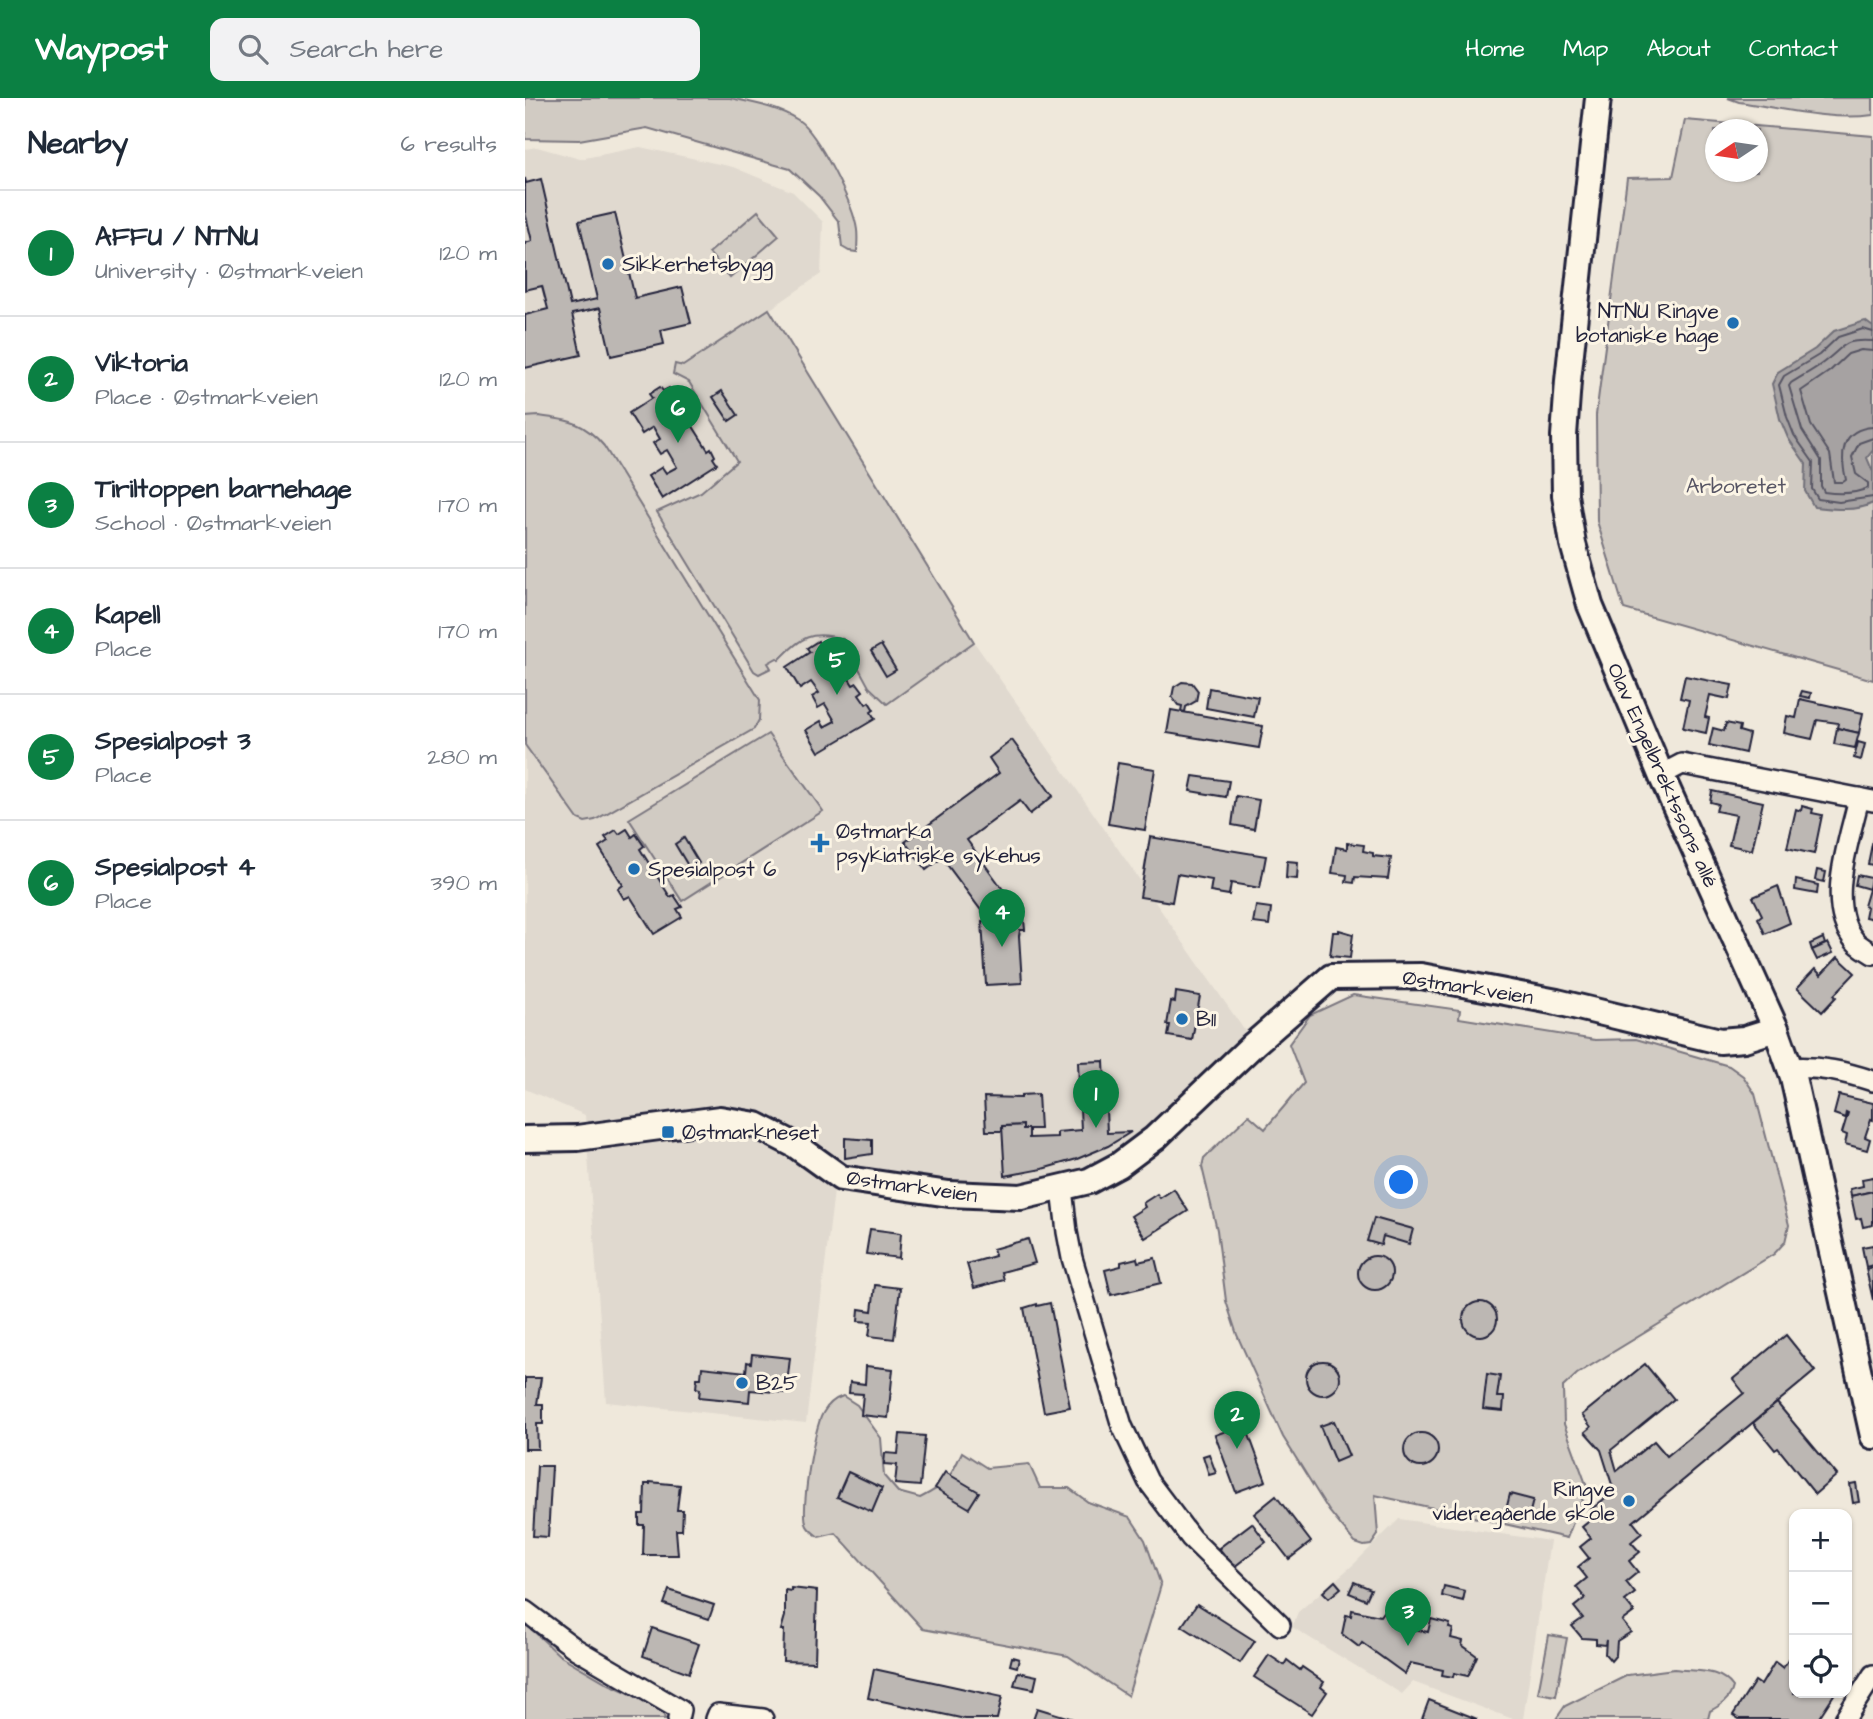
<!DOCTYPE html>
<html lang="en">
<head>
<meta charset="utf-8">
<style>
	:root { --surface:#fff; --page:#f2f2f3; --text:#1f2937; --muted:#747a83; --line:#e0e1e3; --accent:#0b8043 }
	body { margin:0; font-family:"Architects Daughter",sans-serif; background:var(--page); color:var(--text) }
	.controls { position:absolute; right:21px; bottom:21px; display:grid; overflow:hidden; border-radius:14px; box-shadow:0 2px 5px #0004 }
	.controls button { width:63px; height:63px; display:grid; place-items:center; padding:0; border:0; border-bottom:2px solid var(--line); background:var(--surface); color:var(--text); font:35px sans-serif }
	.compass { position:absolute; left:1180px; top:21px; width:63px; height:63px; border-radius:50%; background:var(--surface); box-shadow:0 2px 5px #0004; rotate:257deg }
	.you { position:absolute; left:877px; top:1085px; width:24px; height:24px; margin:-18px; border:5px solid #fff; border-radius:50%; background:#1a73e8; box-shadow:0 0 0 10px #1a73e833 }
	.badge { display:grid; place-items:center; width:46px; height:46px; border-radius:50%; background:var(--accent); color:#fff; font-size:23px; font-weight:700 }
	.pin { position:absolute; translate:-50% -58px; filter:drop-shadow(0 2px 4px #0008) }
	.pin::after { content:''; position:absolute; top:37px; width:24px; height:21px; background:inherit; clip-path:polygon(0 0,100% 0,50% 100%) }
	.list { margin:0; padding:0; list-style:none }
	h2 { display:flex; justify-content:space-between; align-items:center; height:91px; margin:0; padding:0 28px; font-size:30px }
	h2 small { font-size:23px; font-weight:400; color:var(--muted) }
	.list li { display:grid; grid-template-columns:46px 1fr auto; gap:21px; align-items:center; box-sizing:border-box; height:126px; padding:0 28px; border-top:2px solid var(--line) }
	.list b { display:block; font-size:26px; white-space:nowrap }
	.list p { margin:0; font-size:23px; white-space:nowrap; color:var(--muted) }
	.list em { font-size:23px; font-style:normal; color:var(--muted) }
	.icon { flex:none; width:38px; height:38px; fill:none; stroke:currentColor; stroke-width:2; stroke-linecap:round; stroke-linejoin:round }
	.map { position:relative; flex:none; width:1348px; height:1621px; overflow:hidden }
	header { display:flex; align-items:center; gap:42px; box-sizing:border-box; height:98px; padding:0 35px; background:var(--accent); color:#fff }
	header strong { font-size:33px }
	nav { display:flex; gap:38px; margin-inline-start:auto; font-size:24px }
	.search { width:490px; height:63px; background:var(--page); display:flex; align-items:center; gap:18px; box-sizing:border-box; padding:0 24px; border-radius:14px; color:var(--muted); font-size:26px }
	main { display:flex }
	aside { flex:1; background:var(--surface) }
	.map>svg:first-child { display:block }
	.built { fill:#e0d9cf }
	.green { fill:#d1cbc3; stroke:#7a767f; stroke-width:2; fill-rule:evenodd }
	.water { fill:#a6a2a2; stroke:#716f79; stroke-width:2 }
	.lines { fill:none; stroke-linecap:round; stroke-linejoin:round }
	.shore { stroke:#575564; stroke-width:2 }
	.building { fill:#bcb7b3; stroke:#22223b; stroke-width:2 }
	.minor-casing { stroke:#22223b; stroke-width:24 }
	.tertiary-casing { stroke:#22223b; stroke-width:30 }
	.minor { stroke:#fcf5e5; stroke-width:19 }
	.tertiary { stroke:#fcf5e5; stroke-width:24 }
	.poi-dot { fill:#1f6fb2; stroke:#fcf5e5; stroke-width:2.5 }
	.labels { text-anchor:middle; stroke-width:6; stroke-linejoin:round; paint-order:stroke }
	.poi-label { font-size:21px; fill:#22223b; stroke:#fcf5e5; text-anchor:start }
	.park-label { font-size:21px; fill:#575564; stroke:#fcf5e5 }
	.street-label { font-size:21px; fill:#22223b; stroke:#fcf5e5 }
</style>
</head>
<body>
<header>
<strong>Waypost</strong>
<div class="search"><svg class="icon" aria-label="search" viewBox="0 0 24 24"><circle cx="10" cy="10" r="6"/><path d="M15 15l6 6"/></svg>Search here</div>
<nav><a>Home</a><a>Map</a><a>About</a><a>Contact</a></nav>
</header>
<main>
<aside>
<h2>Nearby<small>6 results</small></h2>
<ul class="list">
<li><span class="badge">1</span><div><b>AFFU / NTNU</b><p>University · Østmarkveien</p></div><em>120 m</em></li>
<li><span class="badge">2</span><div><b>Viktoria</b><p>Place · Østmarkveien</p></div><em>120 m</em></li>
<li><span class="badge">3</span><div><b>Tiriltoppen barnehage</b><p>School · Østmarkveien</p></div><em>170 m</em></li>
<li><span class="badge">4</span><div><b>Kapell</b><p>Place</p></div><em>170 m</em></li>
<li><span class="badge">5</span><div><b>Spesialpost 3</b><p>Place</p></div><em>280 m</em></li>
<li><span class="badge">6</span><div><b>Spesialpost 4</b><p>Place</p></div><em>390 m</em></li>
</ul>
</aside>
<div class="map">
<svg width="1348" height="1621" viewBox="0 0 1348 1621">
	<rect width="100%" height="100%" fill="#efe8db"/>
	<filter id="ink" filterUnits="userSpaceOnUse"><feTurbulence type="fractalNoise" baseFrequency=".0143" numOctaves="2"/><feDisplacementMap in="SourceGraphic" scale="14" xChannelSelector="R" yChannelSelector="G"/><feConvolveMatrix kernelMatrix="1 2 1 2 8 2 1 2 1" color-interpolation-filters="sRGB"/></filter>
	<g filter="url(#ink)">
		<g class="built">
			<path d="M12 49 55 61 115 49 208 69 268 94 298 124 296 176 244 212 449 544 729 946 630 1040 536 1091 316 1081 309 1093 281 1325 81 1304 60 1017 0 991V51Z"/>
			<path d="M874 1421 1025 1443 998 1621H988L888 1584 877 1596 767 1529 773 1514 829 1466Z"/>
		</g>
		<g class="green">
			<path d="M0 0H205C228 5 253 9 273 22 293 35 329 108 332 132 333 139 332 147 332 154L324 153 317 149 314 124 294 98 265 71 122 30 54 42 0 41Z"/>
			<path d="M1203 0H1348V17C1307 23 1255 10 1214 4Z"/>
			<path d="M1160 22 1348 38V582L1099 511 1072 423 1071 317 1102 80 1148 79ZM1190 32H1232V74H1190Z"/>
			<path d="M233 113 254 138 205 180 184 155Z"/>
			<path d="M244 211 449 544 362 606 344 589 318 541C286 532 276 539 254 562L252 560 243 565 246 570 234 576 229 573 132 414 176 394 212 363 164 284 148 276 150 266 158 268Z"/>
			<path d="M14 318C44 322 59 324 79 348L235 602 234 622 229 631 70 722 60 724 53 721 0 647V319Z"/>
			<path d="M243 636 298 713 157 803 104 721Z"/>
			<path d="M828 897 935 912 934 920 1070 942 1111 941 1204 968 1218 978 1230 996 1264 1127 1260 1144 1249 1156 1052 1276 1038 1289 1039 1326 1062 1389 1042 1440 850 1397 853 1437 846 1447 839 1448 830 1445 804 1413 758 1339 712 1237 701 1203 692 1132 677 1069 679 1060 724 1017 740 1031 779 985 764 946 785 917Z"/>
			<path d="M318 1298 332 1307 356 1340 359 1378 373 1394 395 1400C421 1387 425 1381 437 1354L462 1370 504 1366 515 1390H544L563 1404 605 1419 620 1442 636 1487 603 1598 543 1558 398 1531 311 1435 294 1439C290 1436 284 1432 282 1428 275 1414 289 1329 298 1315 303 1306 309 1301 318 1298Z"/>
			<path d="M0 1525 34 1557 84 1586 136 1609 140 1621H0Z"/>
			<path d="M1024 1537 1042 1540 1031 1598 1013 1595Z"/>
			<path d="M1149 1571C1172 1574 1194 1570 1208 1589 1205 1602 1196 1607 1185 1613L1183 1621H1031L1040 1608 1103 1577Z"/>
		</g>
		<path class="water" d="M1340 223 1348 229V352L1342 360 1348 374V405C1331 414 1308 411 1289 409L1280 393 1281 366 1263 340 1255 321 1247 286 1253 274 1290 251 1309 233Z"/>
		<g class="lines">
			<g class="shore">
				<path d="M1348 234 1338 231 1313 239 1294 257 1259 278 1254 287 1262 319 1269 337 1288 364 1287 391 1293 401 1314 404 1348 399"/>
				<path d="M1348 243C1318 241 1321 247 1299 264 1289 272 1277 278 1266 285L1264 288 1277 332 1296 362V388L1299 394C1313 396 1330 396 1343 390V385L1331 376 1327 359 1334 345 1348 340"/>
				<path d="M1348 253 1336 252 1323 256 1305 273 1276 293 1286 327 1305 356 1309 384H1318L1321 382C1315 357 1315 331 1348 329"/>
			</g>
		</g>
		<g class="building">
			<path d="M0 80 1 85 16 81 45 207 72 201 54 123 90 115 110 200 157 189 166 225 136 232 139 246 86 258 75 210 47 216 56 257 0 270V217L23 211 17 188 0 192V145L7 143 0 114Z"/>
			<path d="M135 289 138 293 144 290 149 297 151 295 156 302 153 304 157 311 183 352 186 350 190 358 188 360 192 366 137 401 123 378 137 369 141 375 152 369 142 352 135 356 128 345 135 341 128 329 117 336 104 315 127 300 124 296Z"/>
			<path d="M197 293 213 317 204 323 188 299Z"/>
			<path d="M293 543 296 548 303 544 307 551 310 549 314 557 311 558 315 566 328 587 332 585 338 593 334 596 341 606 344 604 349 612 346 614 350 621 294 654 281 632 296 623 299 629 310 623 300 606 293 610 287 599 294 595 286 584 275 591 262 569 285 554 282 550Z"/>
			<path d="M356 547 371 572 361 578 346 553Z"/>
			<path d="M1160 578 1207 587 1204 601 1185 597 1180 619 1184 620 1181 635 1158 630 1164 602 1155 600Z"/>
			<path d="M657 584 667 585 673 593 671 603 661 609 660 614 656 613 657 608 653 607 647 599 649 589Z"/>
			<path d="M684 590 733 599 729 619 681 610Z"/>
			<path d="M1277 593 1286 595 1285 600 1275 598Z"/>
			<path d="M1275 601 1338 615 1334 635 1312 630 1313 625 1292 622 1287 641 1259 635 1262 618 1271 620Z"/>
			<path d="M646 612 738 628 734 650 642 635Z"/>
			<path d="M1201 625 1215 628 1214 633 1224 636 1220 655 1184 647 1188 630 1199 633Z"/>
			<path d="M1312 630 1334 635 1330 650 1309 646Z"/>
			<path d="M487 642 528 698 505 716 495 703 442 742 482 797 458 815 417 760 401 772 380 744 474 675 464 660Z"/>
			<path d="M1333 644 1340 646 1336 662 1329 660Z"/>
			<path d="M593 665 630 671 620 732 583 726Z"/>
			<path d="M668 678 704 683 701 699 665 693Z"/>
			<path d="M1187 693 1238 704 1227 752 1204 747 1211 717 1191 713 1193 706 1185 704Z"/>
			<path d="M711 698 734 702 729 731 707 727Z"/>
			<path d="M1277 708 1288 711 1287 715 1297 717 1289 756 1262 750 1271 711 1276 713Z"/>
			<path d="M102 731 107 739 111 736 119 748 115 751 145 799 149 797 157 809 152 811 157 819 129 836 105 798 99 801 93 791 98 787 74 749 83 743 80 739 91 732 94 736Z"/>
			<path d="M625 739 741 758 735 790 706 785 704 797 685 794 687 782 652 776 647 804 615 799Z"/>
			<path d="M159 740 174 765 165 771 150 746Z"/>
			<path d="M1348 741V767L1343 766Z"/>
			<path d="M822 745 839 747 838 753 848 755V758L866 760 863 781 830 779 829 785 821 784 822 777 807 775 811 749 822 751Z"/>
			<path d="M762 763 773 764 772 781 761 780Z"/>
			<path d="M1292 772 1301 774 1299 784 1290 782Z"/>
			<path d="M1332 777 1346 780 1344 791 1330 787Z"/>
			<path d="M1271 782 1293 787 1292 796 1270 792Z"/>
			<path d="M1253 788 1265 825 1240 836 1233 820 1237 817 1228 799Z"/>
			<path d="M1345 788 1348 789V821L1340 819 1342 809 1339 808Z"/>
			<path d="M481 798 490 821 499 822 500 832H495L494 838 497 885 461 887 457 823 470 822 465 809Z"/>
			<path d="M731 808 746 810 744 827 728 825Z"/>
			<path d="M814 832 828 836 825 860 805 858 808 834H814Z"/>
			<path d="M1298 840 1300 846 1287 852 1285 846Z"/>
			<path d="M1303 845 1308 855 1292 862 1287 852Z"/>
			<path d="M1313 859 1330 875 1309 897 1311 899 1297 914 1272 890 1290 871 1296 877Z"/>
			<path d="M651 894 675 898 667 942 643 938 645 927H642L646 903 650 904Z"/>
			<path d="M579 963 582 1035 606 1034 583 1048 552 1061 517 1071 480 1078 477 1028 498 1027V1031H504V1040L532 1039V1034L556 1032 553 964Z"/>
			<path d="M513 996 515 1031H498V1027L477 1028V1033H461L459 999 496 1000V997Z"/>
			<path d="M1314 997 1348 1005V1022L1346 1021 1340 1039 1345 1041 1342 1052 1320 1046 1322 1037 1317 1035 1323 1015 1321 1014 1320 1020 1309 1016Z"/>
			<path d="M320 1040 347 1042V1056L320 1060Z"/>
			<path d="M1348 1079V1093L1326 1098 1325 1091 1338 1088 1337 1081Z"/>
			<path d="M649 1091 663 1113 620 1140 606 1118 620 1109 618 1105 632 1096 635 1100Z"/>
			<path d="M1348 1093V1127L1338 1129 1336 1120 1331 1121 1326 1098Z"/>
			<path d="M849 1120 888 1131 884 1146 858 1138 856 1147 842 1143Z"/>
			<path d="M345 1131 376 1135 374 1160 341 1156Z"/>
			<path d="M503 1141 510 1165 477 1174 479 1182 449 1190 442 1166 470 1158 468 1151Z"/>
			<path d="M1348 1147V1167L1341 1169 1337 1149Z"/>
			<circle cx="850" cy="1175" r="17"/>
			<path d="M612 1160 613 1164 630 1160 636 1185 586 1197 580 1172 596 1168V1164Z"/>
			<path d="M1348 1169V1202L1341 1171Z"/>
			<path d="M350 1187 375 1190 369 1241 344 1238 346 1224 333 1223 334 1211 347 1213Z"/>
			<circle cx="955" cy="1221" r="17"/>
			<path d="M525 1205 545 1309 519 1314 499 1210 512 1206V1208Z"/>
			<path d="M1261 1237 1290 1273 1108 1424 1117 1435 1106 1444 1115 1454 1104 1463 1113 1474 1101 1484 1110 1495 1100 1503 1109 1514 1097 1523 1106 1534 1092 1543 1091 1557 1086 1563 1080 1556 1081 1542 1080 1547 1071 1546V1541L1057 1540 1047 1528 1058 1520 1049 1509 1060 1500 1051 1489 1062 1480 1053 1469 1064 1460 1055 1449 1066 1440 1057 1429 1068 1420 1063 1414 1089 1393 1076 1352 1060 1334 1066 1329 1057 1317 1120 1266 1149 1301 1086 1352 1092 1373 1129 1343 1142 1358 1219 1295 1208 1281Z"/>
			<path d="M227 1256 265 1260 261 1295 225 1292 224 1304 174 1299 175 1291 171 1290 172 1280H176L177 1269 221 1274 222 1264 226 1265Z"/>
			<circle cx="798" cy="1280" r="17"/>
			<path d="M341 1268 368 1271 363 1320 336 1317 338 1296 324 1295 325 1284 340 1286Z"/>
			<path d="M962 1276 975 1278 972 1299H979L978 1313 958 1311Z"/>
			<path d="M0 1280H16L12 1306H18V1326H12L13 1351H0Z"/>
			<path d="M1252 1305 1312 1377 1290 1396 1253 1350 1250 1352 1228 1325Z"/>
			<path d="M809 1323 824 1358 810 1364 795 1328Z"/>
			<path d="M720 1326 741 1383 711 1394 690 1337Z"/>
			<circle cx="896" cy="1352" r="17"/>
			<path d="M375 1336 400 1338 395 1388 370 1386 372 1367 359 1366 360 1355 373 1356Z"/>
			<path d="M684 1356 691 1375 684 1377 678 1358Z"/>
			<path d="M12 1368H27L23 1439 8 1438Z"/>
			<path d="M323 1374 357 1390 347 1414 312 1399Z"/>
			<path d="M420 1374 454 1394 444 1410 410 1390Z"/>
			<path d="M125 1384 155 1387 152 1412H158L157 1432H151L153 1457H118L119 1427H114V1416H119L120 1386H125Z"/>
			<path d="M1331 1385 1334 1404 1328 1405 1325 1386Z"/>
			<path d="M985 1396 1008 1402 1004 1418 981 1412Z"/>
			<path d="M751 1398 786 1444 764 1461 729 1416Z"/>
			<path d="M727 1425 741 1444 709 1469 694 1450Z"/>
			<path d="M810 1483 816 1490 804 1500 798 1494Z"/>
			<path d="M829 1484 846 1491 841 1502 824 1495Z"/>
			<path d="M919 1488 940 1493 938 1503 917 1498Z"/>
			<path d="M266 1490 292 1493 290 1564 258 1563 259 1532H256L260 1518V1492L266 1493Z"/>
			<path d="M144 1492 189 1507 184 1521 139 1506Z"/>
			<path d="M868 1500 881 1509 876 1528 903 1534 906 1521 925 1526 924 1530 928 1531 926 1540 938 1543 937 1547 952 1558 943 1578 929 1575 928 1579 917 1577 918 1572 885 1565 880 1576 837 1545 834 1549 817 1536 821 1517 826 1518 827 1512 855 1518Z"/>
			<path d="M672 1506 730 1543 715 1565 657 1528Z"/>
			<path d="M127 1530 174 1546 164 1575 118 1558Z"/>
			<path d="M1269 1553V1595H1310L1293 1621H1214L1208 1617 1230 1583 1236 1587 1250 1564 1258 1570Z"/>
			<path d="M744 1557 759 1567 762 1562 775 1572 777 1569 799 1584 796 1589 802 1594 787 1616 729 1579Z"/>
			<path d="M487 1559 494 1561 492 1569 485 1567Z"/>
			<path d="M349 1571 477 1599 472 1621H440L343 1600Z"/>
			<path d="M493 1574 512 1578 509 1591 489 1587Z"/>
			<path d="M904 1602 952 1621H897Z"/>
			<path d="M512 1610 548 1621H508Z"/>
		</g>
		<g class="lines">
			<defs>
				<g id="minor">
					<path d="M1136 677 1157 666 1348 703"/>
					<path d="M1334 700C1325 741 1299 808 1330 843 1334 848 1342 852 1348 856"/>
					<path d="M1266 970C1295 968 1320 974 1348 983"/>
					<path d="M537 1091 542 1134 547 1160 597 1328 623 1383 666 1440 755 1527"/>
					<path d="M0 1513 51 1551 155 1612 153 1621"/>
					<path d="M191 1621 193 1616 238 1621"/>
					<path d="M1320 1621 1348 1577"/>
				</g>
				<g id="tertiary">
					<path d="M1073 0 1043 283 1039 338 1040 397 1048 446 1065 507 1136 677 1251 931 1268 979 1348 1338"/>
					<path d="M0 1041 52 1040 195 1021 231 1027 270 1047 316 1080 424 1096 496 1099 564 1083 594 1067 630 1040 729 946 806 879 896 878 1032 904 1195 943 1219 941 1251 931"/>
				</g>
			</defs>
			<use href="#minor" class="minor-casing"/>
			<use href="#tertiary" class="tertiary-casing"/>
			<use href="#minor" class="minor"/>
			<use href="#tertiary" class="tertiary"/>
		</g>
	</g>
	<g class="poi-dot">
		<circle cx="83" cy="166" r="7"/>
		<circle cx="1208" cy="225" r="7"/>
		<path d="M291.5 734.5h7v7h7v7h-7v7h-7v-7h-7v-7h7z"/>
		<circle cx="109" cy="771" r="7"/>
		<circle cx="657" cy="921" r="7"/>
		<rect x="136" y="1027" width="14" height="14" rx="3.5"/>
		<circle cx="217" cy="1285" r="7"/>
		<circle cx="1104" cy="1403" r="7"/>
	</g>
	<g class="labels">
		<g class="poi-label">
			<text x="97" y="173">Sikkerhetsbygg</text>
			<text x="1194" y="220" text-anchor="end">NTNU Ringve<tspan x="1194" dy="24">botaniske hage</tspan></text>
			<text x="311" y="740">Østmarka<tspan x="311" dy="24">psykiatriske sykehus</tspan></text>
			<text x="123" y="778">Spesialpost 6</text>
			<text x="671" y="928">B11</text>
			<text x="157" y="1041">Østmarkneset</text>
			<text x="231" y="1292">B25</text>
			<text x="1090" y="1398" text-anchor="end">Ringve<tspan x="1090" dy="24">videregående skole</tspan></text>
		</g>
		<g class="park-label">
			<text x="1211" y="395">Arboretet</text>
		</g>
		<g class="street-label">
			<text transform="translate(1138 677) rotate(66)" y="7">Olav Engelbrektssons allé</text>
			<text transform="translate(943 889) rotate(9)" y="7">Østmarkveien</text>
			<text transform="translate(387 1088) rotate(8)" y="7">Østmarkveien</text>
		</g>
	</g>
</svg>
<div class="controls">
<button>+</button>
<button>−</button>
<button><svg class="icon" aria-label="locate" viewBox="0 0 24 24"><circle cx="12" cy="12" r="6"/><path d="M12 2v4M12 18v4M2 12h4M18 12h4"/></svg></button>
</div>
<svg class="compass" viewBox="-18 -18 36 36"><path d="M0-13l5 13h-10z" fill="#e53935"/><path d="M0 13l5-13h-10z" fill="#747a83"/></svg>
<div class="you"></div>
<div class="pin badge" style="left:571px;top:1030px">1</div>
<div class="pin badge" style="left:712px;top:1351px">2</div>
<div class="pin badge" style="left:883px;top:1548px">3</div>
<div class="pin badge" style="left:477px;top:849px">4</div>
<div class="pin badge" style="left:312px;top:597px">5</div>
<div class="pin badge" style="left:153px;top:345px">6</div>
</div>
</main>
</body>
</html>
